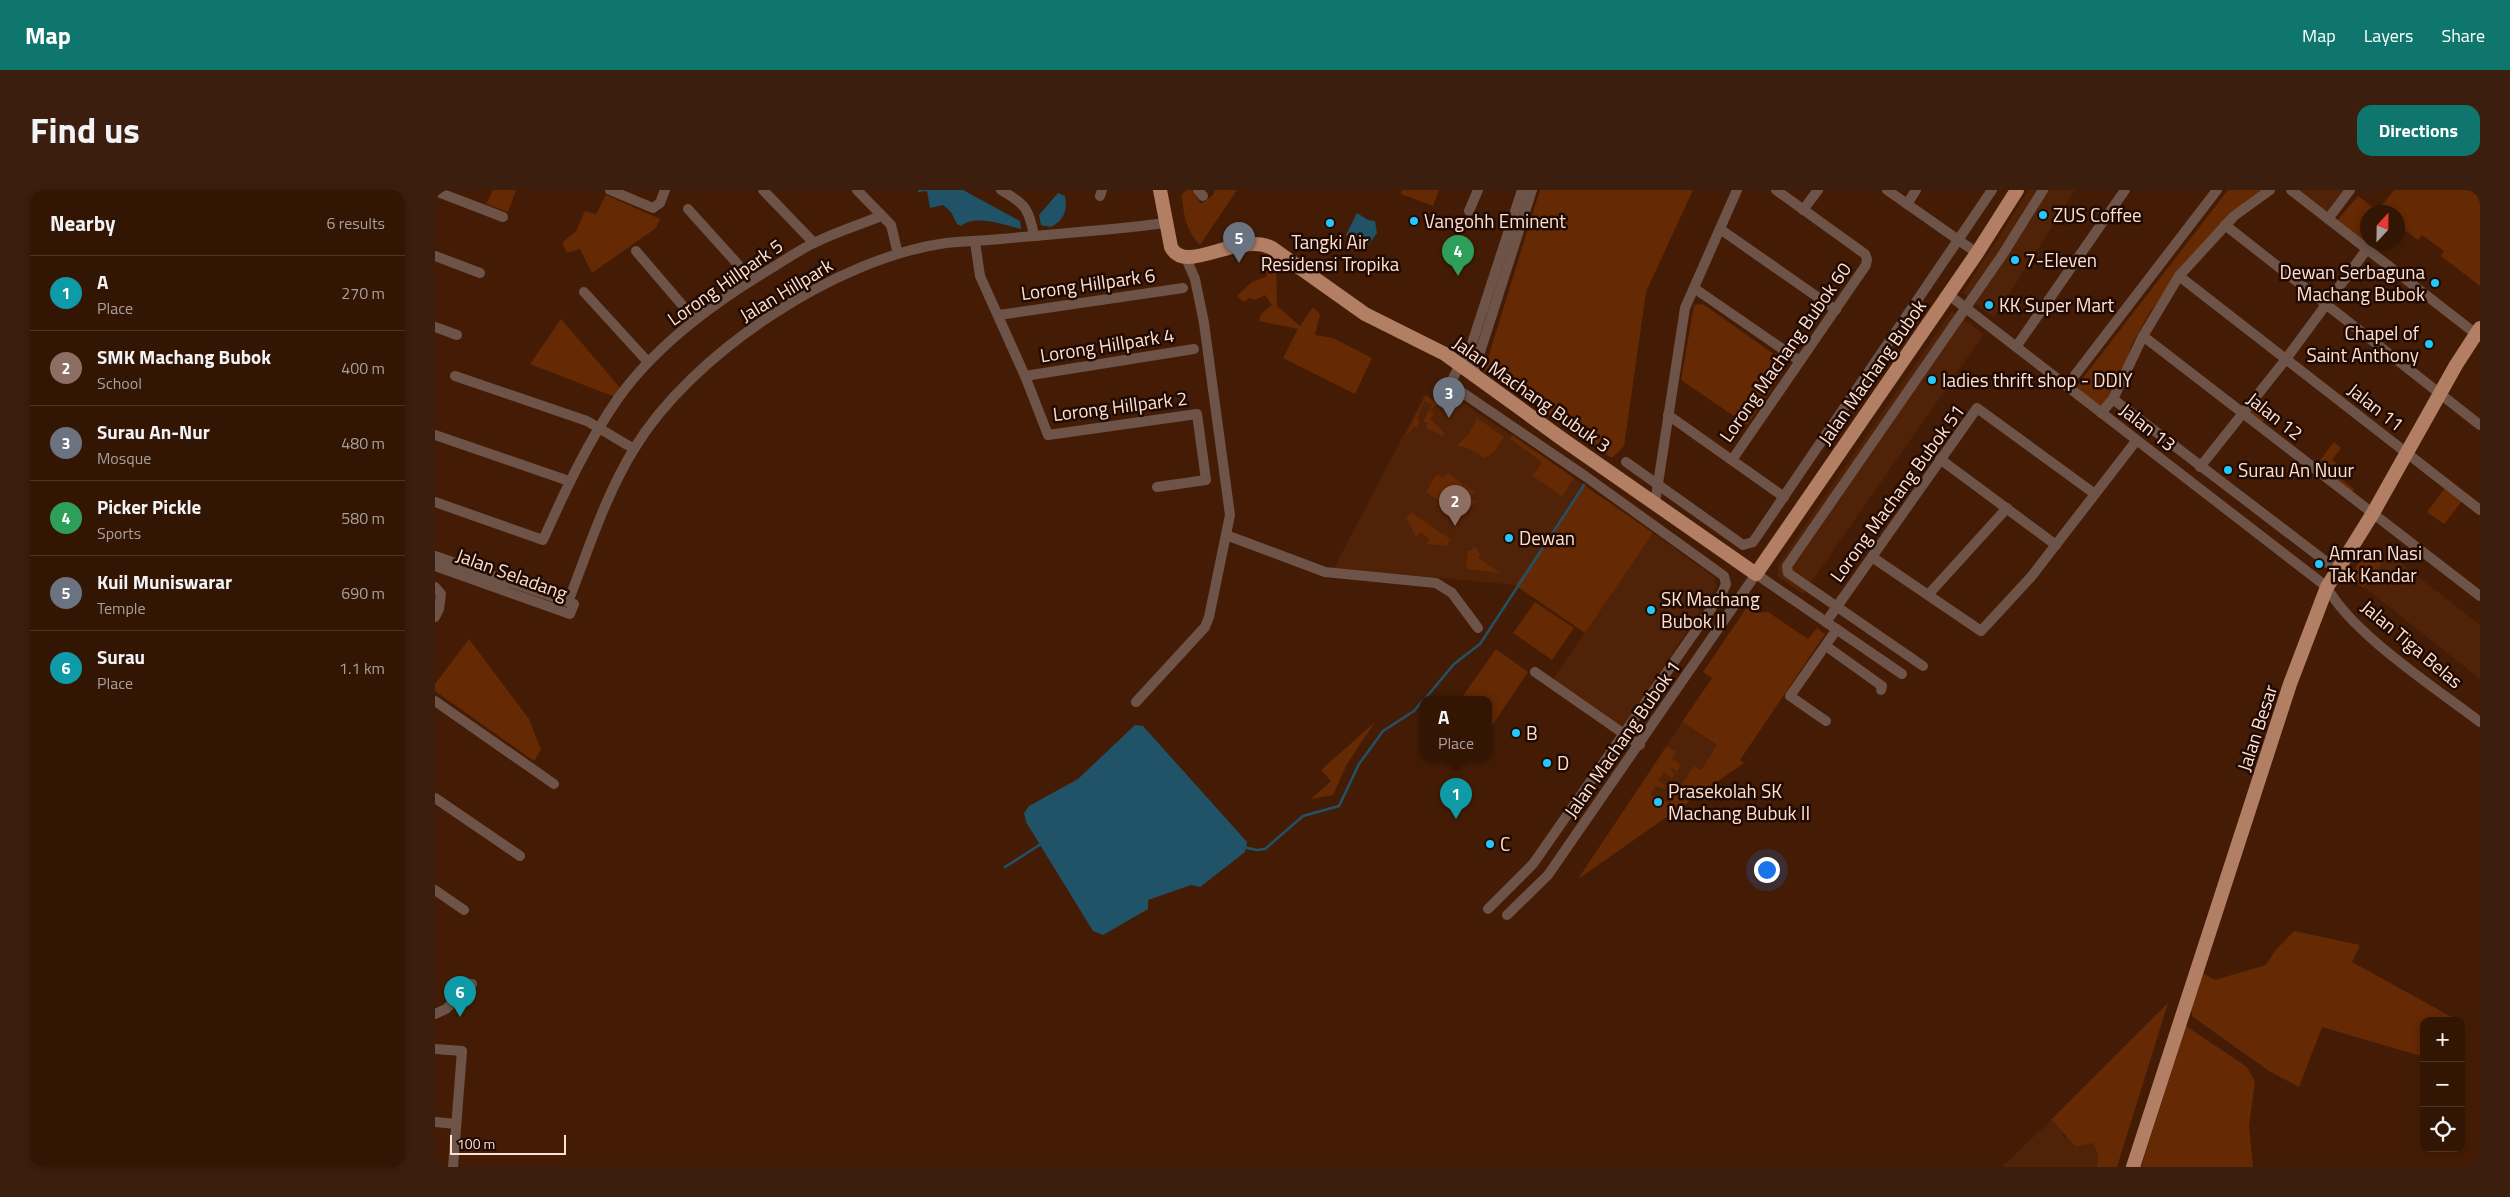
<!DOCTYPE html>
<html lang="en">
<head>
<meta charset="utf-8">
<style>
	:root { --surface:#331504; --page:#3b1e0e; --text:#f1f3f6; --muted:#a99f9a; --line:#4e3426; --accent:#0f766e }
	body { margin:0; font-family:"Titillium Web",sans-serif; background:var(--page); color:var(--text) }
	.controls { position:absolute; right:15px; bottom:15px; display:grid; overflow:hidden; border-radius:10px; box-shadow:0 2px 8px #0003 }
	.controls button { width:45px; height:45px; display:grid; place-items:center; padding:0; border:0; border-bottom:1px solid var(--line); background:var(--surface); color:var(--text); font:25px sans-serif }
	.compass { position:absolute; left:1925px; top:15px; width:45px; height:45px; border-radius:50%; background:var(--surface); box-shadow:0 2px 8px #0003; rotate:22deg }
	.scale { position:absolute; left:15px; bottom:12px; width:116px; box-sizing:border-box; padding-left:5px; border:2px solid #fde1d5; border-top:0; font-size:14px; line-height:18px; white-space:nowrap; color:#fde1d5; -webkit-text-stroke:4px #210a02; paint-order:stroke }
	.you { position:absolute; left:1331px; top:679px; width:18px; height:18px; margin:-12px; border:4px solid #fff; border-radius:50%; background:#1a73e8; box-shadow:0 0 0 8px #1a73e833 }
	.badge { display:grid; place-items:center; width:32px; height:32px; border-radius:50%; background:var(--accent); color:#fff; font-size:16px; font-weight:700 }
	.pin { position:absolute; translate:-50% -41px; filter:drop-shadow(0 1px 2px #0008) }
	.pin::after { content:''; position:absolute; top:26px; width:18px; height:15px; background:inherit; clip-path:polygon(0 0,100% 0,50% 100%) }
	.popup { position:absolute; left:985px; top:506px; width:72px; height:65px; box-sizing:border-box; display:grid; place-content:center; border-radius:10px; background:var(--surface); filter:drop-shadow(0 1px 4px #0005); font-size:16px; white-space:nowrap; color:var(--muted) }
	.popup b { font-size:19px; color:var(--text) }
	.popup::after { content:''; position:absolute; left:50%; top:100%; margin-left:-10px; border:10px solid transparent; border-top-color:var(--surface) }
	.list { margin:0; padding:0; list-style:none }
	h2 { display:flex; justify-content:space-between; align-items:center; height:65px; margin:0; padding:0 20px; font-size:21px }
	h2 small { font-size:16px; font-weight:400; color:var(--muted) }
	.list li { display:grid; grid-template-columns:32px 1fr auto; gap:15px; align-items:center; box-sizing:border-box; height:75px; padding:0 20px; border-top:1px solid var(--line) }
	.list b { display:block; font-size:19px; white-space:nowrap }
	.list p { margin:0; font-size:16px; white-space:nowrap; color:var(--muted) }
	.list em { font-size:16px; font-style:normal; color:var(--muted) }
	.icon { flex:none; width:28px; height:28px; fill:none; stroke:currentColor; stroke-width:2; stroke-linecap:round; stroke-linejoin:round }
	.map { position:relative; flex:none; width:2045px; height:977px; overflow:hidden; border-radius:15px }
	header { display:flex; align-items:center; gap:30px; box-sizing:border-box; height:70px; padding:0 25px; background:var(--accent); color:#fff }
	header strong { font-size:24px }
	nav { display:flex; gap:28px; margin-inline-start:auto; font-size:18px }
	.intro { display:flex; align-items:center; justify-content:space-between; box-sizing:border-box; height:120px; padding:0 30px }
	h1 { margin:0; font-size:35px }
	.button { padding:12px 22px; border-radius:15px; background:var(--accent); color:#fff; font-size:18px; font-weight:700 }
	main { display:flex; gap:30px; padding:0 30px }
	aside { flex:1; background:var(--surface); border-radius:15px; box-shadow:0 2px 8px #0003 }
	.map>svg:first-child { display:block }
	.built { fill:#502207 }
	.green { fill:#652904 }
	.water { fill:#205367 }
	.lines { fill:none; stroke-linecap:round; stroke-linejoin:round }
	.stream { stroke:#205367; stroke-width:2.5 }
	.minor { stroke:#6e5448; stroke-width:10 }
	.major { stroke:#b27e64; stroke-width:14 }
	.poi-dot { fill:#23c9fe; stroke:#210a02; stroke-width:2 }
	.labels { text-anchor:middle; stroke-width:5; stroke-linejoin:round; paint-order:stroke }
	.poi-label { font-size:19px; fill:#fde1d5; stroke:#210a02; text-anchor:start }
	.street-label { font-size:19px; fill:#fde1d5; stroke:#210a02 }
</style>
</head>
<body>
<header>
<strong>Map</strong>
<nav><a>Map</a><a>Layers</a><a>Share</a></nav>
</header>
<div class="intro"><h1>Find us</h1><a class="button">Directions</a></div>
<main>
<aside>
<h2>Nearby<small>6 results</small></h2>
<ul class="list">
<li><span class="badge" style="background:#0f9aa8">1</span><div><b>A</b><p>Place</p></div><em>270 m</em></li>
<li><span class="badge" style="background:#8d6e63">2</span><div><b>SMK Machang Bubok</b><p>School</p></div><em>400 m</em></li>
<li><span class="badge" style="background:#6b7280">3</span><div><b>Surau An-Nur</b><p>Mosque</p></div><em>480 m</em></li>
<li><span class="badge" style="background:#2e9e5b">4</span><div><b>Picker Pickle</b><p>Sports</p></div><em>580 m</em></li>
<li><span class="badge" style="background:#6b7280">5</span><div><b>Kuil Muniswarar</b><p>Temple</p></div><em>690 m</em></li>
<li><span class="badge" style="background:#0f9aa8">6</span><div><b>Surau</b><p>Place</p></div><em>1.1 km</em></li>
</ul>
</aside>
<div class="map">
<svg width="2045" height="977" viewBox="0 0 2045 977">
	<rect width="100%" height="100%" fill="#441c05"/>
	<g class="built">
		<path d="M1594 0H1640L1559 128 1528 103Z"/>
		<path d="M1861 0H1910L1894 21 1886 20Z"/>
		<path d="M1517 121 1549 144 1368 404 1343 387V375Z"/>
		<path d="M1011 201 1149 295 1080 395 899 378 990 204 1003 212Z"/>
		<path d="M1218 343 1279 387 1282 396 1188 538 1118 489Z"/>
		<path d="M1933 359 1948 372 1954 364 2045 435V489L1915 386Z"/>
		<path d="M1247 532 1309 573 1143 689Z"/>
		<path d="M1616 930 1625 938 1629 947 1658 953 1663 965 1662 977H1567Z"/>
	</g>
	<g class="green">
		<path d="M58 0H81L73 22 51 14Z"/>
		<path d="M752 0H757L766 14 778 5 780 0H802L765 55C751 41 748 23 747 4Z"/>
		<path d="M967 0H1004L998 16 966 4Z"/>
		<path d="M1105 0H1258L1211 102 1189 256 1177 268 1049 181Z"/>
		<path d="M1793 0H1830L1794 24 1715 122 1697 154 1684 195 1671 215 1665 216 1641 197Z"/>
		<path d="M1959 0H2045V96L2006 66 2009 61 1987 45 1983 50 1963 35 1962 22H1946L1943 20Z"/>
		<path d="M171 5 225 29 221 38 157 83 145 59 132 63 127 53 141 41 150 21 161 24Z"/>
		<path d="M1923 6 1944 22H1932V50L1929 55 1901 32Z"/>
		<path d="M827 60 841 67 842 116 865 136 878 117 885 124 880 145 898 148 937 168 920 204 848 168 863 139 824 131 826 124 837 115 830 105 820 110 815 108 808 112 802 106 817 92 832 86Z"/>
		<path d="M1268 114 1347 170 1349 180 1312 235 1246 190 1259 115Z"/>
		<path d="M126 129 187 200 180 207 95 174Z"/>
		<path d="M991 206 1003 213 1008 206 1013 210 1009 214 1006 211 995 220 999 224 995 229 1010 244 1008 246 991 238 993 233 988 231 997 215 990 211 982 227 984 232 982 237 979 236 968 250Z"/>
		<path d="M1826 208 1838 218 1826 234 1813 224Z"/>
		<path d="M1042 228 1069 247 1059 262 1050 268 1033 258 1022 256 1035 242Z"/>
		<path d="M1077 245 1139 288 1127 307 1098 286 1107 272 1075 249Z"/>
		<path d="M1899 252 1906 258 1897 270 1911 281 1905 288 1919 299 1915 305 1880 277Z"/>
		<path d="M1012 283 1040 302 1036 308 1041 311 1028 327 991 302 1002 284 1008 288Z"/>
		<path d="M1149 295 1218 343 1150 443 1080 395Z"/>
		<path d="M2010 298 2027 311 2009 334 1992 322Z"/>
		<path d="M974 321 987 330 982 337 987 330 1018 351 1014 350 1013 356 991 354 995 349 985 342 981 347 971 327 975 325Z"/>
		<path d="M1040 356 1045 365 1043 368 1066 383 1031 379 1033 361H1036Z"/>
		<path d="M1933 359 1948 372 1928 398 1915 386Z"/>
		<path d="M1100 412 1139 438 1117 470 1078 443Z"/>
		<path d="M1312 417 1322 423 1333 422 1373 449 1382 438 1390 444 1305 570 1309 573 1143 689 1232 556 1241 562 1237 568 1246 575 1242 582 1237 578 1235 580 1240 584 1237 588 1229 582 1223 590 1231 596 1230 599 1220 596 1216 605 1234 613 1259 576 1266 580 1282 555 1247 532 1277 488 1268 482Z"/>
		<path d="M34 449 94 529 106 560 99 571 0 501V494Z"/>
		<path d="M1061 459 1093 482 1054 540V510H1025Z"/>
		<path d="M940 532 912 574 898 605 876 609 896 591 886 580Z"/>
		<path d="M1859 741 1925 755 1917 772 2024 831H1989V867L1887 837 1864 897 1834 881 1758 827 1756 820 1768 783 1780 790 1831 775 1840 761Z"/>
		<path d="M1733 813 1682 977H1662L1663 965 1658 953 1641 956C1631 948 1626 938 1616 930Z"/>
		<path d="M1751 836 1812 877 1820 892 1814 936 1818 977H1706Z"/>
	</g>
	<g class="water">
		<path d="M483 0H528L585 31 586 39C570 35 540 24 526 36L522 34 516 22 508 15 495 18 492 1 483 2Z"/>
		<path d="M623 3 630 6C633 20 629 30 616 37L606 35 604 25Z"/>
		<path d="M922 23 933 30 940 31 942 43 935 53 929 55 911 45Z"/>
		<path d="M700 535 708 536 812 652 810 662 765 697 756 695 713 710V719L668 745 658 741 591 632 589 623 594 616 643 589Z"/>
	</g>
	<g class="lines">
		<g class="stream">
			<path d="M989 510 1019 474 1045 454 1149 295"/>
			<path d="M808 657 822 660 830 659 868 626 904 616 924 574 948 541 979 521 988 510"/>
			<path d="M570 677 606 654"/>
		</g>
		<g class="minor">
			<path d="M175 0 218 18 225 13 230 0"/>
			<path d="M328 0 379 53"/>
			<path d="M422 0 456 35 463 64"/>
			<path d="M566 0C590 14 594 18 599 46"/>
			<path d="M763 0 768 6"/>
			<path d="M1452 0 1542 63"/>
			<path d="M1856 0 2045 147"/>
			<path d="M0 1 68 27"/>
			<path d="M665 6 667 0"/>
			<path d="M1472 14 1481 0"/>
			<path d="M253 19 317 90"/>
			<path d="M1368 20 1383 0"/>
			<path d="M1034 21 1043 0"/>
			<path d="M1893 29 1915 0"/>
			<path d="M1790 35 2045 235"/>
			<path d="M1285 39 1401 120"/>
			<path d="M540 52 545 86 590 186 613 245 762 224 771 290 722 297"/>
			<path d="M201 61 260 130"/>
			<path d="M0 66 45 83"/>
			<path d="M1744 86 2045 320"/>
			<path d="M1259 98 1365 171"/>
			<path d="M149 102 213 172"/>
			<path d="M1514 105 1892 397C1916 443 2002 499 2045 532"/>
			<path d="M564 125 748 98"/>
			<path d="M0 137 22 145"/>
			<path d="M1708 146 2045 406"/>
			<path d="M1581 157 1690 0"/>
			<path d="M1025 175 1017 190 1018 195 1022 199 1150 286 1289 386 1291 394 1287 403 1098 674 1053 719"/>
			<path d="M1029 178 1087 0"/>
			<path d="M1038 184 1097 0"/>
			<path d="M1640 185 1782 0"/>
			<path d="M20 186 152 231 199 259"/>
			<path d="M590 186 759 159"/>
			<path d="M1678 209 1902 380"/>
			<path d="M1666 223 1678 209 1708 146 1744 86 1799 26 1835 0"/>
			<path d="M1233 225 1349 307"/>
			<path d="M0 245 134 291"/>
			<path d="M1505 269 1621 355"/>
			<path d="M1297 270 1431 75 1432 69 1430 64 1341 0"/>
			<path d="M1191 272 1308 355 1318 352 1557 0"/>
			<path d="M1765 277 1851 169 1932 59"/>
			<path d="M0 312 108 350C130 301 153 251 184 207 224 152 283 110 340 76 353 68 366 59 379 53 401 42 424 35 446 26"/>
			<path d="M1220 313 1250 118 1302 0"/>
			<path d="M791 345 890 382 1001 393 1017 403 1043 438"/>
			<path d="M0 366 139 414 135 424 0 376"/>
			<path d="M1437 367 1546 441 1596 387 1701 251"/>
			<path d="M0 397 6 404 4 419 0 427"/>
			<path d="M1493 405 1572 318"/>
			<path d="M133 412C153 361 170 306 199 259 256 164 401 68 511 53 529 51 547 51 565 49 620 44 676 40 731 33"/>
			<path d="M1391 432 1542 218 1660 304"/>
			<path d="M1391 456 1447 496 1446 500"/>
			<path d="M1488 476 1353 383 1352 376 1568 64 1608 0"/>
			<path d="M1100 482 1205 555"/>
			<path d="M0 511 119 594"/>
			<path d="M701 512 770 437 774 427 795 325 769 133 760 89 751 68"/>
			<path d="M1391 531 1355 506 1402 439"/>
			<path d="M0 608 85 666"/>
			<path d="M0 700 29 720"/>
			<path d="M1072 725 1113 685 1321 384 1467 484"/>
			<path d="M0 824 11 819 37 794"/>
			<path d="M0 859 27 861 18 977"/>
			<path d="M0 932 21 934"/>
		</g>
		<g class="major">
			<path d="M725 0 736 57C750 86 803 41 837 58L930 124 1010 164 1130 251 1321 384 1542 63 1582 0"/>
			<path d="M1698 977 1855 494 1892 397 1938 323 2021 175 2045 138"/>
		</g>
	</g>
	<g class="poi-dot">
		<circle cx="1608" cy="25" r="5"/>
		<circle cx="979" cy="31" r="5"/>
		<circle cx="895" cy="33" r="5"/>
		<circle cx="1580" cy="70" r="5"/>
		<circle cx="2000" cy="93" r="5"/>
		<circle cx="1554" cy="115" r="5"/>
		<circle cx="1994" cy="154" r="5"/>
		<circle cx="1497" cy="190" r="5"/>
		<circle cx="1793" cy="280" r="5"/>
		<circle cx="1074" cy="348" r="5"/>
		<circle cx="1884" cy="374" r="5"/>
		<circle cx="1216" cy="420" r="5"/>
		<circle cx="1081" cy="543" r="5"/>
		<circle cx="1112" cy="573" r="5"/>
		<circle cx="1223" cy="612" r="5"/>
		<circle cx="1055" cy="654" r="5"/>
	</g>
	<g class="labels">
		<g class="poi-label">
			<text x="1618" y="32">ZUS Coffee</text>
			<text x="989" y="38">Vangohh Eminent</text>
			<text x="895" y="59" text-anchor="middle">Tangki Air<tspan x="895" dy="22">Residensi Tropika</tspan></text>
			<text x="1590" y="77">7-Eleven</text>
			<text x="1990" y="89" text-anchor="end">Dewan Serbaguna<tspan x="1990" dy="22">Machang Bubok</tspan></text>
			<text x="1564" y="122">KK Super Mart</text>
			<text x="1984" y="150" text-anchor="end">Chapel of<tspan x="1984" dy="22">Saint Anthony</tspan></text>
			<text x="1507" y="197">ladies thrift shop - DDIY</text>
			<text x="1803" y="287">Surau An Nuur</text>
			<text x="1084" y="355">Dewan</text>
			<text x="1894" y="370">Amran Nasi<tspan x="1894" dy="22">Tak Kandar</tspan></text>
			<text x="1226" y="416">SK Machang<tspan x="1226" dy="22">Bubok II</tspan></text>
			<text x="1091" y="550">B</text>
			<text x="1122" y="580">D</text>
			<text x="1233" y="608">Prasekolah SK<tspan x="1233" dy="22">Machang Bubuk II</tspan></text>
			<text x="1065" y="661">C</text>
		</g>
		<g class="street-label">
			<text transform="translate(290 92) rotate(-35)" y="7">Lorong Hillpark 5</text>
			<text transform="translate(653 94) rotate(-8)" y="7">Lorong Hillpark 6</text>
			<text transform="translate(351 100) rotate(-31)" y="7">Jalan Hillpark</text>
			<text transform="translate(672 155) rotate(-9)" y="7">Lorong Hillpark 4</text>
			<text transform="translate(1350 162) rotate(-55)" y="7">Lorong Machang Bubok 60</text>
			<text transform="translate(1437 182) rotate(-55)" y="7">Jalan Machang Bubok</text>
			<text transform="translate(1097 204) rotate(35)" y="7">Jalan Machang Bubuk 3</text>
			<text transform="translate(685 216) rotate(-7)" y="7">Lorong Hillpark 2</text>
			<text transform="translate(1941 217) rotate(38)" y="7">Jalan 11</text>
			<text transform="translate(1840 226) rotate(38)" y="7">Jalan 12</text>
			<text transform="translate(1713 237) rotate(38)" y="7">Jalan 13</text>
			<text transform="translate(1462 303) rotate(-54)" y="7">Lorong Machang Bubok 51</text>
			<text transform="translate(77 384) rotate(20)" y="7">Jalan Seladang</text>
			<text transform="translate(1977 454) rotate(40)" y="7">Jalan Tiga Belas</text>
			<text transform="translate(1822 538) rotate(-72)" y="7">Jalan Besar</text>
			<text transform="translate(1187 549) rotate(-55)" y="7">Jalan Machang Bubok 1</text>
		</g>
	</g>
</svg>
<div class="controls">
<button>+</button>
<button>−</button>
<button><svg class="icon" aria-label="locate" viewBox="0 0 24 24"><circle cx="12" cy="12" r="6"/><path d="M12 2v4M12 18v4M2 12h4M18 12h4"/></svg></button>
</div>
<svg class="compass" viewBox="-18 -18 36 36"><path d="M0-13l5 13h-10z" fill="#e53935"/><path d="M0 13l5-13h-10z" fill="#a99f9a"/></svg>
<div class="scale">100 m</div>
<div class="you"></div>
<div class="pin badge" style="left:1021px;top:629px;background:#0f9aa8">1</div>
<div class="popup"><b>A</b>Place</div>
<div class="pin badge" style="left:1020px;top:336px;background:#8d6e63">2</div>
<div class="pin badge" style="left:1014px;top:228px;background:#6b7280">3</div>
<div class="pin badge" style="left:1023px;top:86px;background:#2e9e5b">4</div>
<div class="pin badge" style="left:804px;top:73px;background:#6b7280">5</div>
<div class="pin badge" style="left:25px;top:827px;background:#0f9aa8">6</div>
</div>
</main>
</body>
</html>
